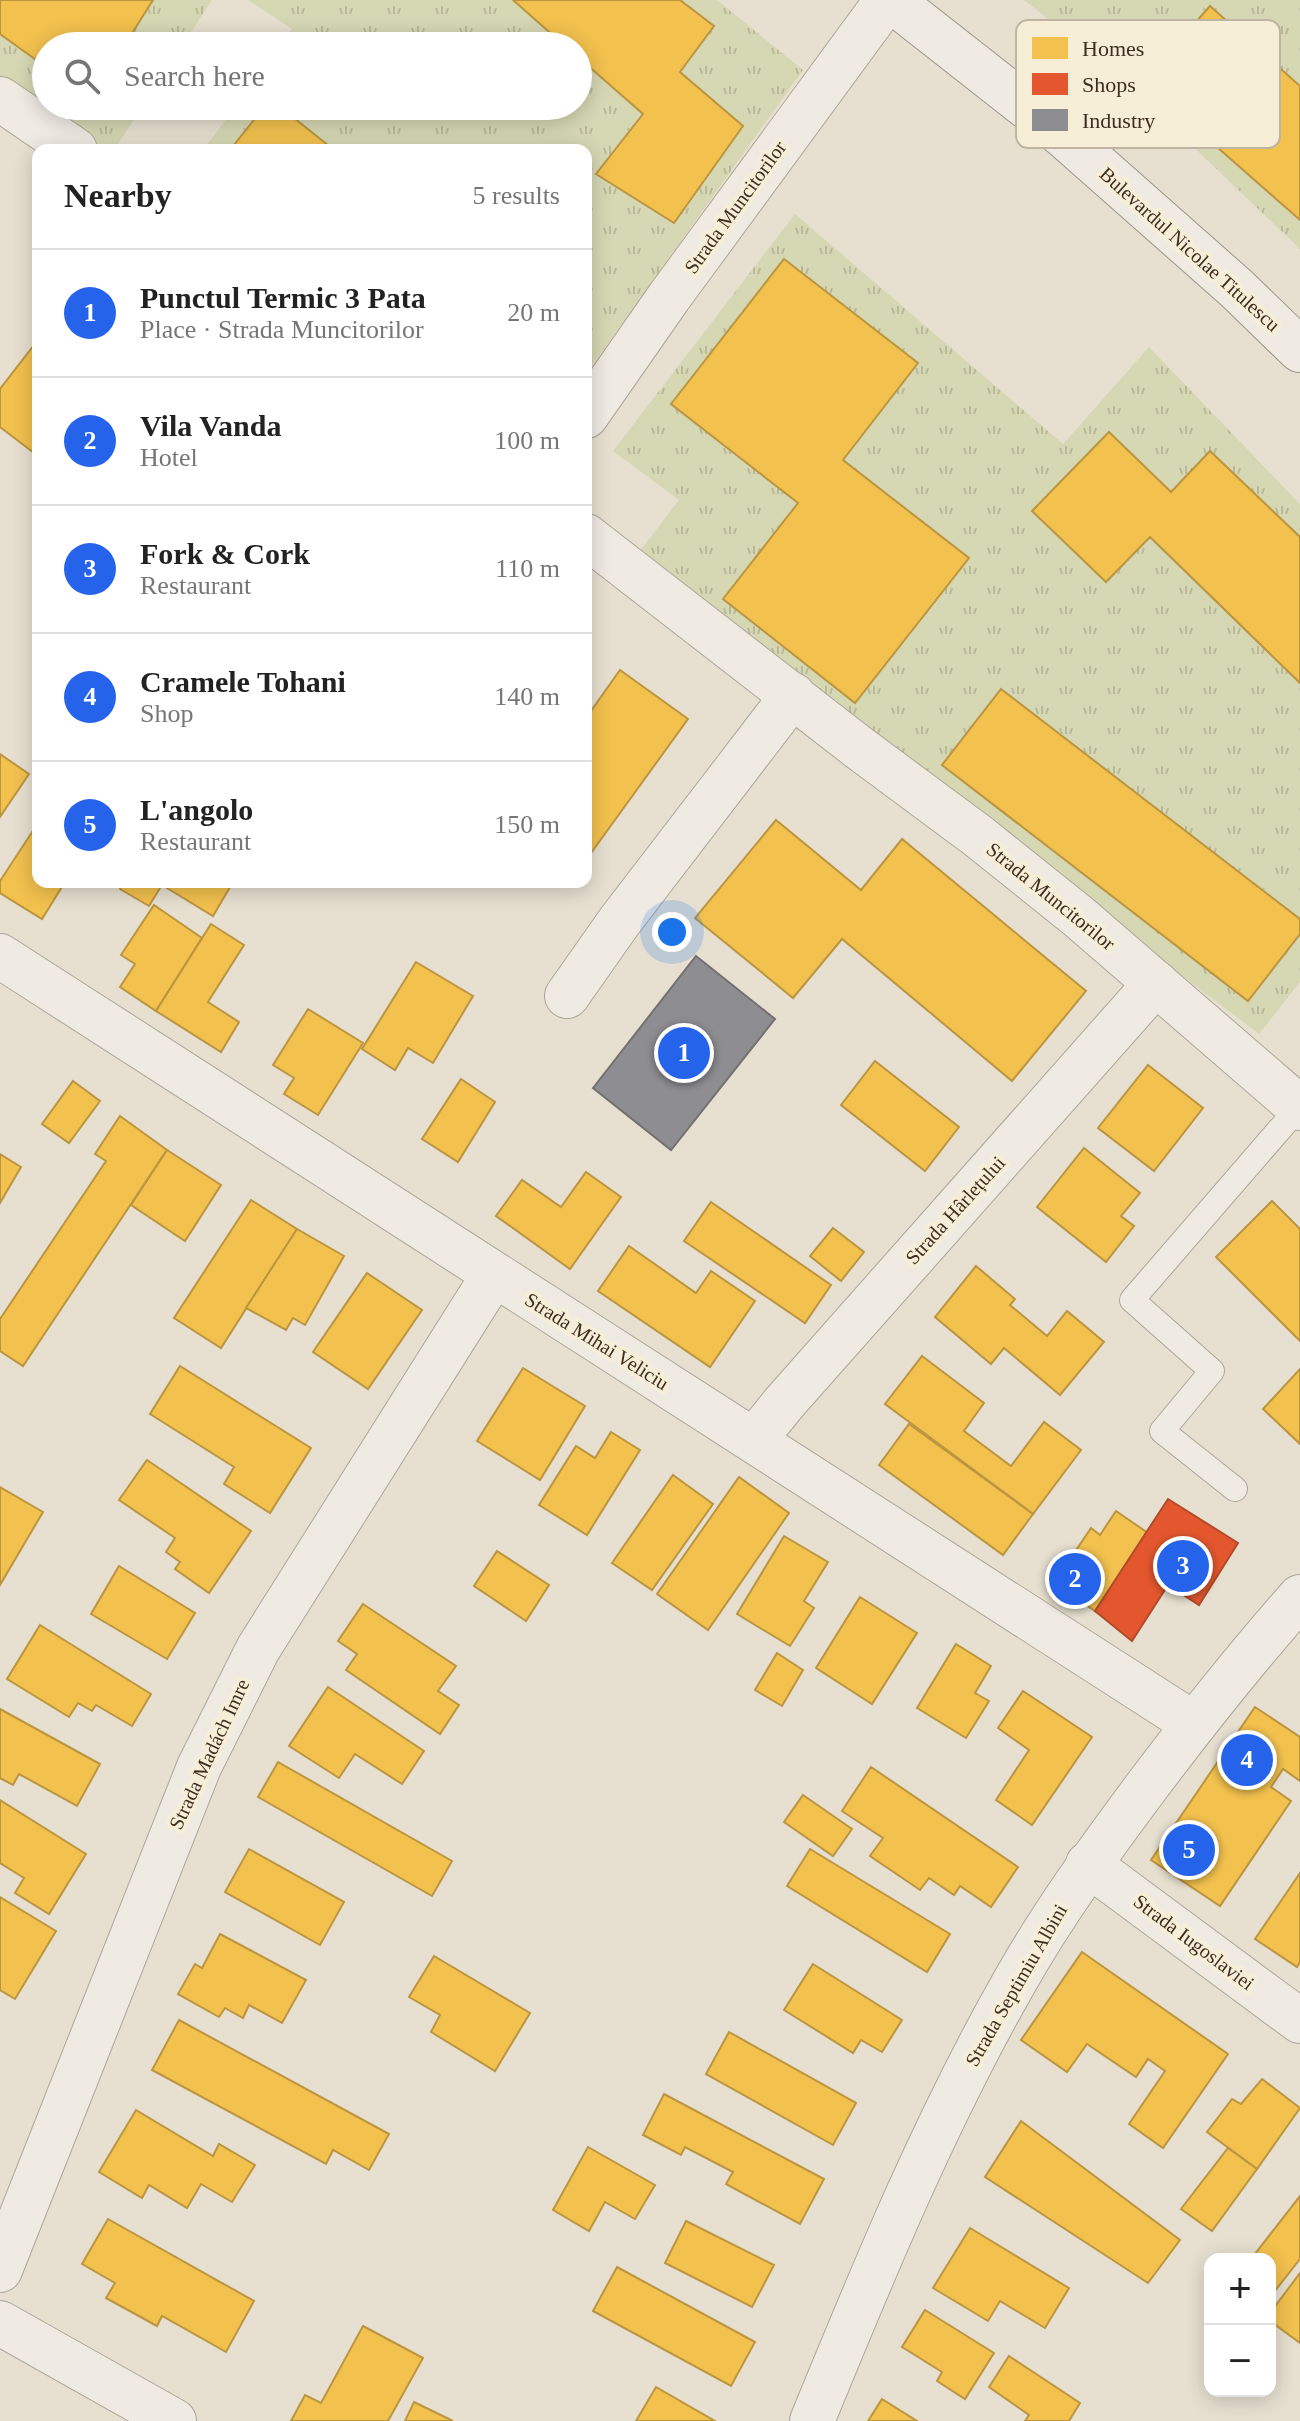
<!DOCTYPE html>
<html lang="en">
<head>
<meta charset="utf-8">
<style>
	:root { --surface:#fff; --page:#f6f6f6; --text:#222; --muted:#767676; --line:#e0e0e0; --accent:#2563eb }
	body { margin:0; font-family:"Times New Roman",serif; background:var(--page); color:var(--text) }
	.controls { position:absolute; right:24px; bottom:24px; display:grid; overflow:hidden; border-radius:16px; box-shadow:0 4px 20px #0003 }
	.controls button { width:72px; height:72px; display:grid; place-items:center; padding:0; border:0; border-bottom:2px solid var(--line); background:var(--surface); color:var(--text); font:40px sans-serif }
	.you { position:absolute; left:672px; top:932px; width:28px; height:28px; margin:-20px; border:6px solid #fff; border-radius:50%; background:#1a73e8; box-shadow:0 0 0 12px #1a73e833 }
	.badge { display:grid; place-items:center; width:52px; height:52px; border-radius:50%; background:var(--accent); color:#fff; font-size:26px; font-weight:700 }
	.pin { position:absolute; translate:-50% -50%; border:4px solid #fff; box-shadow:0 2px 8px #0006 }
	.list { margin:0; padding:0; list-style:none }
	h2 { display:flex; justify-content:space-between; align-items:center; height:104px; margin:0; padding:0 32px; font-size:34px }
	h2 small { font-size:26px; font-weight:400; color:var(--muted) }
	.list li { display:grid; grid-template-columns:52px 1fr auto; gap:24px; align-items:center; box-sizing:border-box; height:128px; padding:0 32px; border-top:2px solid var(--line) }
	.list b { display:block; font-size:30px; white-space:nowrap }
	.list p { margin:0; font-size:26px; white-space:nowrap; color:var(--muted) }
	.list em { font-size:26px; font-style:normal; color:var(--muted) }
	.icon { flex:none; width:44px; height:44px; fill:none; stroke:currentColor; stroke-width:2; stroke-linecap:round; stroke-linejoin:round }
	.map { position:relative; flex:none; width:1300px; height:2421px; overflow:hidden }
	.search { position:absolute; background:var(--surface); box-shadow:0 4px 20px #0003; left:32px; top:32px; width:560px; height:88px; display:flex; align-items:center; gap:20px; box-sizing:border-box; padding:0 28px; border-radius:44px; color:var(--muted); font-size:30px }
	.panel { position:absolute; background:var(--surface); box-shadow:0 4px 20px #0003; left:32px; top:144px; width:560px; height:744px; border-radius:16px }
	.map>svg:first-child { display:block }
	.grass { fill:url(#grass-tufts); fill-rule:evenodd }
	.homes { fill:#f2c14e; stroke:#bc9540; stroke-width:2 }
	.shops { fill:#e4572e; stroke:#b24b2a; stroke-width:2 }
	.industry { fill:#8d8d92; stroke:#757070; stroke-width:2 }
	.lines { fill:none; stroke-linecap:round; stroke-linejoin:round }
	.service-casing { stroke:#ada599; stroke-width:26 }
	.minor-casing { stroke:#ada599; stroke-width:46 }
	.tertiary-casing { stroke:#ada599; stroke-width:46 }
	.secondary-casing { stroke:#9c958a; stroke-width:46 }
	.service { stroke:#efebe3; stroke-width:24 }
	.minor { stroke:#efebe3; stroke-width:44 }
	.tertiary { stroke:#efebe3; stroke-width:44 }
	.secondary { stroke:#efebe3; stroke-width:44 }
	.labels { text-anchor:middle; stroke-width:8; stroke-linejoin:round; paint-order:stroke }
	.street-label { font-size:20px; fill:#3d2e20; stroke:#f7eed8 }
	.key { fill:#f7eed8; stroke:#bfb4a1; stroke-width:2 }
	.key-label { font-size:22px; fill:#3d2e20 }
</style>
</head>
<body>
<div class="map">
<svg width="1300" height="2421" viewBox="0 0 1300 2421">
	<defs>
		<pattern id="grass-tufts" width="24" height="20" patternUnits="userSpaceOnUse" patternTransform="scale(2)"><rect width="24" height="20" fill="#d6d7b3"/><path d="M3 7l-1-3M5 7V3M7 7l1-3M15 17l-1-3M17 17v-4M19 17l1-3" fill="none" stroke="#b9b99a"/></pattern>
	</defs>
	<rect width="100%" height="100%" fill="#e7e0d1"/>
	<g class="grass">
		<path d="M153 0H212L182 46H124Z"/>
		<path d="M248 0H513L565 46H280L292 29Z"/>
		<path d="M680 0H717L803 70 586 374V150H334L279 106H578V57L643 114 596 174 674 223 743 126 680 72 713 26Z"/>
		<path d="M1024 0H1300V86L1210 6 1144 82 1300 220V249L1116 73Z"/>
		<path d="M0 34 46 67V106H143L114 150H104L0 77Z"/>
		<path d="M236 106H265L230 150H203Z"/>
		<path d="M795 214 1063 444 1149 347 1300 504V537L1211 451 1171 492 1109 432 1033 511 1106 582 1150 537 1300 683V919L1001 689 943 765 1248 1001 1300 934V982L1259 1034 633 560 679 500 613 451ZM784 259 918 363 843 460 968 558 856 702 723 599 798 503 671 404Z"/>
	</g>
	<g class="homes">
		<path d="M0 0H153L124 46H46V67L0 34Z"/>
		<path d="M513 0H680L714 26 680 72 743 126 674 223 596 174 643 114 578 57V46H565Z"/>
		<path d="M1210 6 1300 86V220L1143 82Z"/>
		<path d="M265 106H279L334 150H230Z"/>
		<path d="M784 259 918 363 843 460 969 558 855 703 723 599 798 503 671 404Z"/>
		<path d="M38 340V456L0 427V389Z"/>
		<path d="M1109 432 1171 492 1210 451 1300 537V683L1150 537 1106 582 1032 511Z"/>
		<path d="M620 670 688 719 586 860V718Z"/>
		<path d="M1001 689 1300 919V934L1248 1001 942 765Z"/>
		<path d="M0 754 29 774 0 817Z"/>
		<path d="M776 820 861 890 902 839 1086 991 1012 1081 842 939 793 998 695 918Z"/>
		<path d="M38 823V882H65L42 919 0 893V881Z"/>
		<path d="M124 882H233L213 916 162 885 149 906 120 889Z"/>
		<path d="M154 905 202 938 156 1011 120 987 135 964 121 955Z"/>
		<path d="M211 924 244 945 208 1002 239 1022 221 1052 156 1011Z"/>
		<path d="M416 962 473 996 433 1063 408 1048 395 1070 362 1049Z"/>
		<path d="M308 1009 363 1043 318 1115 284 1094 294 1078 273 1065Z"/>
		<path d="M875 1061 959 1127 925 1171 841 1105Z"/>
		<path d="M1148 1065 1203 1108 1154 1171 1098 1128Z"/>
		<path d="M461 1079 495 1102 458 1162 422 1139Z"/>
		<path d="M73 1081 100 1101 69 1143 42 1124Z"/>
		<path d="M120 1116 167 1150 23 1366 0 1351V1319L106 1161 95 1154Z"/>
		<path d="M1084 1148 1140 1193 1121 1216 1134 1226 1106 1262 1037 1207Z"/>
		<path d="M167 1150 221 1185 185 1241 131 1205Z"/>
		<path d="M0 1154 21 1167 0 1203Z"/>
		<path d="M586 1172 621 1197 570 1269 496 1216 522 1180 561 1207Z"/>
		<path d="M251 1200 297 1229 221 1348 174 1318Z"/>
		<path d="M1272 1201 1300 1229V1341L1216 1257Z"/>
		<path d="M711 1202 831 1285 805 1323 684 1241Z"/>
		<path d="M833 1228 864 1252 841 1281 810 1256Z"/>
		<path d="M297 1229 344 1256 305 1325 293 1318 286 1330 246 1308Z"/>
		<path d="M629 1246 696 1293 711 1271 755 1301 710 1367 598 1291Z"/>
		<path d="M976 1266 1015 1299 1010 1305 1047 1336 1067 1311 1104 1342 1060 1395 1004 1348 991 1364 935 1317Z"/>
		<path d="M367 1273 422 1310 368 1389 313 1352Z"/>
		<path d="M922 1356 984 1403 964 1431 1011 1466 1044 1422 1081 1450 1033 1514 885 1404Z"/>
		<path d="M180 1366 311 1448 270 1513 224 1484 234 1467 150 1414Z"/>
		<path d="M523 1368 585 1406 540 1480 477 1441Z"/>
		<path d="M1300 1369V1444L1263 1409Z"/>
		<path d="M909 1424 1033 1514 1003 1555 879 1465Z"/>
		<path d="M611 1432 640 1450 587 1535 539 1505 576 1446 595 1458Z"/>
		<path d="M147 1460 251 1531 209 1593 175 1569 180 1562 166 1552 175 1538 119 1500Z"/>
		<path d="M673 1475 713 1504 652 1590 612 1563Z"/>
		<path d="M739 1477 789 1513 708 1630 657 1594Z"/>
		<path d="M0 1487 43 1512 0 1585Z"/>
		<path d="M1116 1511 1148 1533 1095 1611 1054 1583 1091 1528 1100 1535Z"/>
		<path d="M784 1536 828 1562 804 1601 814 1608 790 1646 737 1614Z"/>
		<path d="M497 1551 549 1585 526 1621 474 1586Z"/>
		<path d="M119 1566 195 1613 167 1659 91 1614Z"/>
		<path d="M860 1597 917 1633 872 1704 816 1668Z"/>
		<path d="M363 1604 456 1666 438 1691 459 1705 440 1734 346 1670 357 1654 338 1641Z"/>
		<path d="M40 1625 151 1694 132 1726 96 1705 92 1711 78 1703 69 1717 7 1679Z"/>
		<path d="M956 1644 991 1666 975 1693 989 1701 966 1738 917 1708Z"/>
		<path d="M777 1653 803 1670 782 1706 755 1690Z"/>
		<path d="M328 1687 424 1751 402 1784 355 1754 339 1778 289 1746Z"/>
		<path d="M1023 1691 1092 1737 1032 1825 996 1800 1029 1750 998 1728Z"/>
		<path d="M1255 1707 1300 1737V1781L1283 1769 1271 1787 1291 1801 1220 1906 1151 1860Z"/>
		<path d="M0 1709 100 1764 77 1806 19 1774 13 1785 0 1778Z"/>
		<path d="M278 1762 452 1861 432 1896 258 1797Z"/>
		<path d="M871 1767 1018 1867 991 1907 960 1886 954 1895 929 1878 920 1890 870 1856 883 1838 842 1811Z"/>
		<path d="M803 1795 852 1829 833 1856 784 1822Z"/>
		<path d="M0 1800 86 1854 49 1914 15 1893 24 1878 0 1863Z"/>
		<path d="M249 1849 344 1902 320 1945 225 1892Z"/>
		<path d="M810 1849 950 1934 927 1972 787 1886Z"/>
		<path d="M1300 1873V1962L1297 1967 1255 1939Z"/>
		<path d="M0 1897 56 1931 15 1999 0 1990Z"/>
		<path d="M220 1934 306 1980 282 2023 249 2005 243 2018 225 2008 219 2017 178 1994 195 1964 202 1968Z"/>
		<path d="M1082 1952 1228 2054 1163 2148 1129 2124 1165 2071 1148 2059 1136 2077 1087 2044 1067 2072 1021 2040Z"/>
		<path d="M434 1956 530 2013 495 2071 431 2032 440 2015 409 1997Z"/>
		<path d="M813 1964 902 2020 882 2052 861 2040 853 2053 784 2010Z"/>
		<path d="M179 2020 389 2134 369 2170 333 2150 326 2164 152 2070Z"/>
		<path d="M729 2032 856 2103 833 2145 706 2074Z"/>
		<path d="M1262 2079 1300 2108 1257 2169 1207 2132 1232 2099 1241 2104Z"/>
		<path d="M664 2094 824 2179 800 2224 726 2184 733 2172 685 2147 681 2155 643 2135Z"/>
		<path d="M136 2110 213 2156 219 2144 255 2165 232 2202 201 2184 187 2208 149 2185 142 2198 99 2172Z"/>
		<path d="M1021 2121 1180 2240 1148 2283 985 2177Z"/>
		<path d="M588 2147 655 2185 635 2219 605 2202 589 2231 553 2210Z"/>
		<path d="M1228 2148 1257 2169 1212 2231 1181 2209Z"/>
		<path d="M1300 2196V2259L1271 2296 1270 2259H1251Z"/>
		<path d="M108 2219 254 2301 226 2352 162 2316 157 2326 106 2298 115 2283 82 2264Z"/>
		<path d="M686 2221 774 2265 752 2307 665 2263Z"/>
		<path d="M970 2228 1069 2288 1045 2328 1000 2301 988 2321 933 2288Z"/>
		<path d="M617 2267 755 2342 731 2386 593 2311Z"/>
		<path d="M1300 2273V2343L1270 2321V2313Z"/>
		<path d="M925 2310 994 2353 965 2399 937 2381 942 2372 902 2347Z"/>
		<path d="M363 2326 423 2358 388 2421H291L305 2395 321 2403Z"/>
		<path d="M1009 2356 1080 2403 1069 2421H1025L1029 2415 989 2387Z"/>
		<path d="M656 2387 715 2421H636Z"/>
		<path d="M882 2399 917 2421H868Z"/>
		<path d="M414 2402 453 2421H405Z"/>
	</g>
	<path class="shops" d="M1168 1499 1238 1543 1199 1605 1168 1585 1132 1641 1095 1611Z"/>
	<path class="industry" d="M696 956 775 1019 671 1150 593 1088Z"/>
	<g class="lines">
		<defs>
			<path id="service" d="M1235 1489 1162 1431 1212 1371 1132 1300 1299 1107"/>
			<g id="minor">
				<path d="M0 99 75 150"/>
				<path d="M586 416 669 297 887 0"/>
				<path d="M586 536 858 747 978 836 1079 917 1300 1108"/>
				<path d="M0 956C397 1214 797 1466 1194 1724"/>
				<path d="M567 996 619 922 793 695"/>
				<path d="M755 1439 784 1403 1156 983"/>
				<path d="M1088 1864 1300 2021"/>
				<path d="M0 2270 199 1767 258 1649 493 1276"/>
				<path d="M0 2323 174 2421"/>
			</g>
			<path id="tertiary" d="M812 2421C873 2272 935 2121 1015 1981 1054 1912 1100 1849 1147 1786 1196 1721 1246 1658 1300 1597"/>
			<path id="secondary" d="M891 0 1064 136 1236 288 1300 350"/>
		</defs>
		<use href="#service" class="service-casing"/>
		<use href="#minor" class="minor-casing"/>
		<use href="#tertiary" class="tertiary-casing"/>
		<use href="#secondary" class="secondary-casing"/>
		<use href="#service" class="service"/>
		<use href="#minor" class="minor"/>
		<use href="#tertiary" class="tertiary"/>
		<use href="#secondary" class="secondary"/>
	</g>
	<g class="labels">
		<g class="street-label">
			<text transform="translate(735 207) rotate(-54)" y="7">Strada Muncitorilor</text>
			<text transform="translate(1190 249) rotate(42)" y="7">Bulevardul Nicolae Titulescu</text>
			<text transform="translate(1051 896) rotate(39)" y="7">Strada Muncitorilor</text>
			<text transform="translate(955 1210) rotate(-48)" y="7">Strada Hârlețului</text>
			<text transform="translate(597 1341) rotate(32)" y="7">Strada Mihai Veliciu</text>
			<text transform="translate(209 1754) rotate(-65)" y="7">Strada Madách Imre</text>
			<text transform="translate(1194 1942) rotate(37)" y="7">Strada Iugoslaviei</text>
			<text transform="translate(1016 1985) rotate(-60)" y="7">Strada Septimiu Albini</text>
		</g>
	</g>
	<rect x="1016" y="20" width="264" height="128" rx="12" class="key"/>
	<rect x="1032" y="37" width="36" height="22" fill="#f2c14e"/>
	<rect x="1032" y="73" width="36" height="22" fill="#e4572e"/>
	<rect x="1032" y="109" width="36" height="22" fill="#8d8d92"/>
	<g class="key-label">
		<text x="1082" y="56">Homes</text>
		<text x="1082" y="92">Shops</text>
		<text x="1082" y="128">Industry</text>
	</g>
</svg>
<div class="controls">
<button>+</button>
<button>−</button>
</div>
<div class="you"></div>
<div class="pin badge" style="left:684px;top:1053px">1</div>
<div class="pin badge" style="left:1075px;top:1579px">2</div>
<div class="pin badge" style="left:1183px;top:1566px">3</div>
<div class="pin badge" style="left:1247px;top:1760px">4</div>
<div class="pin badge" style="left:1189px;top:1850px">5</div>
<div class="search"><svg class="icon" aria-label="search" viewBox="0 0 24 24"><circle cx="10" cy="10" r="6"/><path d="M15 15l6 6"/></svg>Search here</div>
<section class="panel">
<h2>Nearby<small>5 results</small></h2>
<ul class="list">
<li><span class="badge">1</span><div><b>Punctul Termic 3 Pata</b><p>Place · Strada Muncitorilor</p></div><em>20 m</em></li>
<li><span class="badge">2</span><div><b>Vila Vanda</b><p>Hotel</p></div><em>100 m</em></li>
<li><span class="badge">3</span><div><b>Fork &amp; Cork</b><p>Restaurant</p></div><em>110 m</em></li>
<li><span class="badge">4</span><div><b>Cramele Tohani</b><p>Shop</p></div><em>140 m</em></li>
<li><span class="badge">5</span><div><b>L'angolo</b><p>Restaurant</p></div><em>150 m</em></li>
</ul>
</section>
</div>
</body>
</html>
